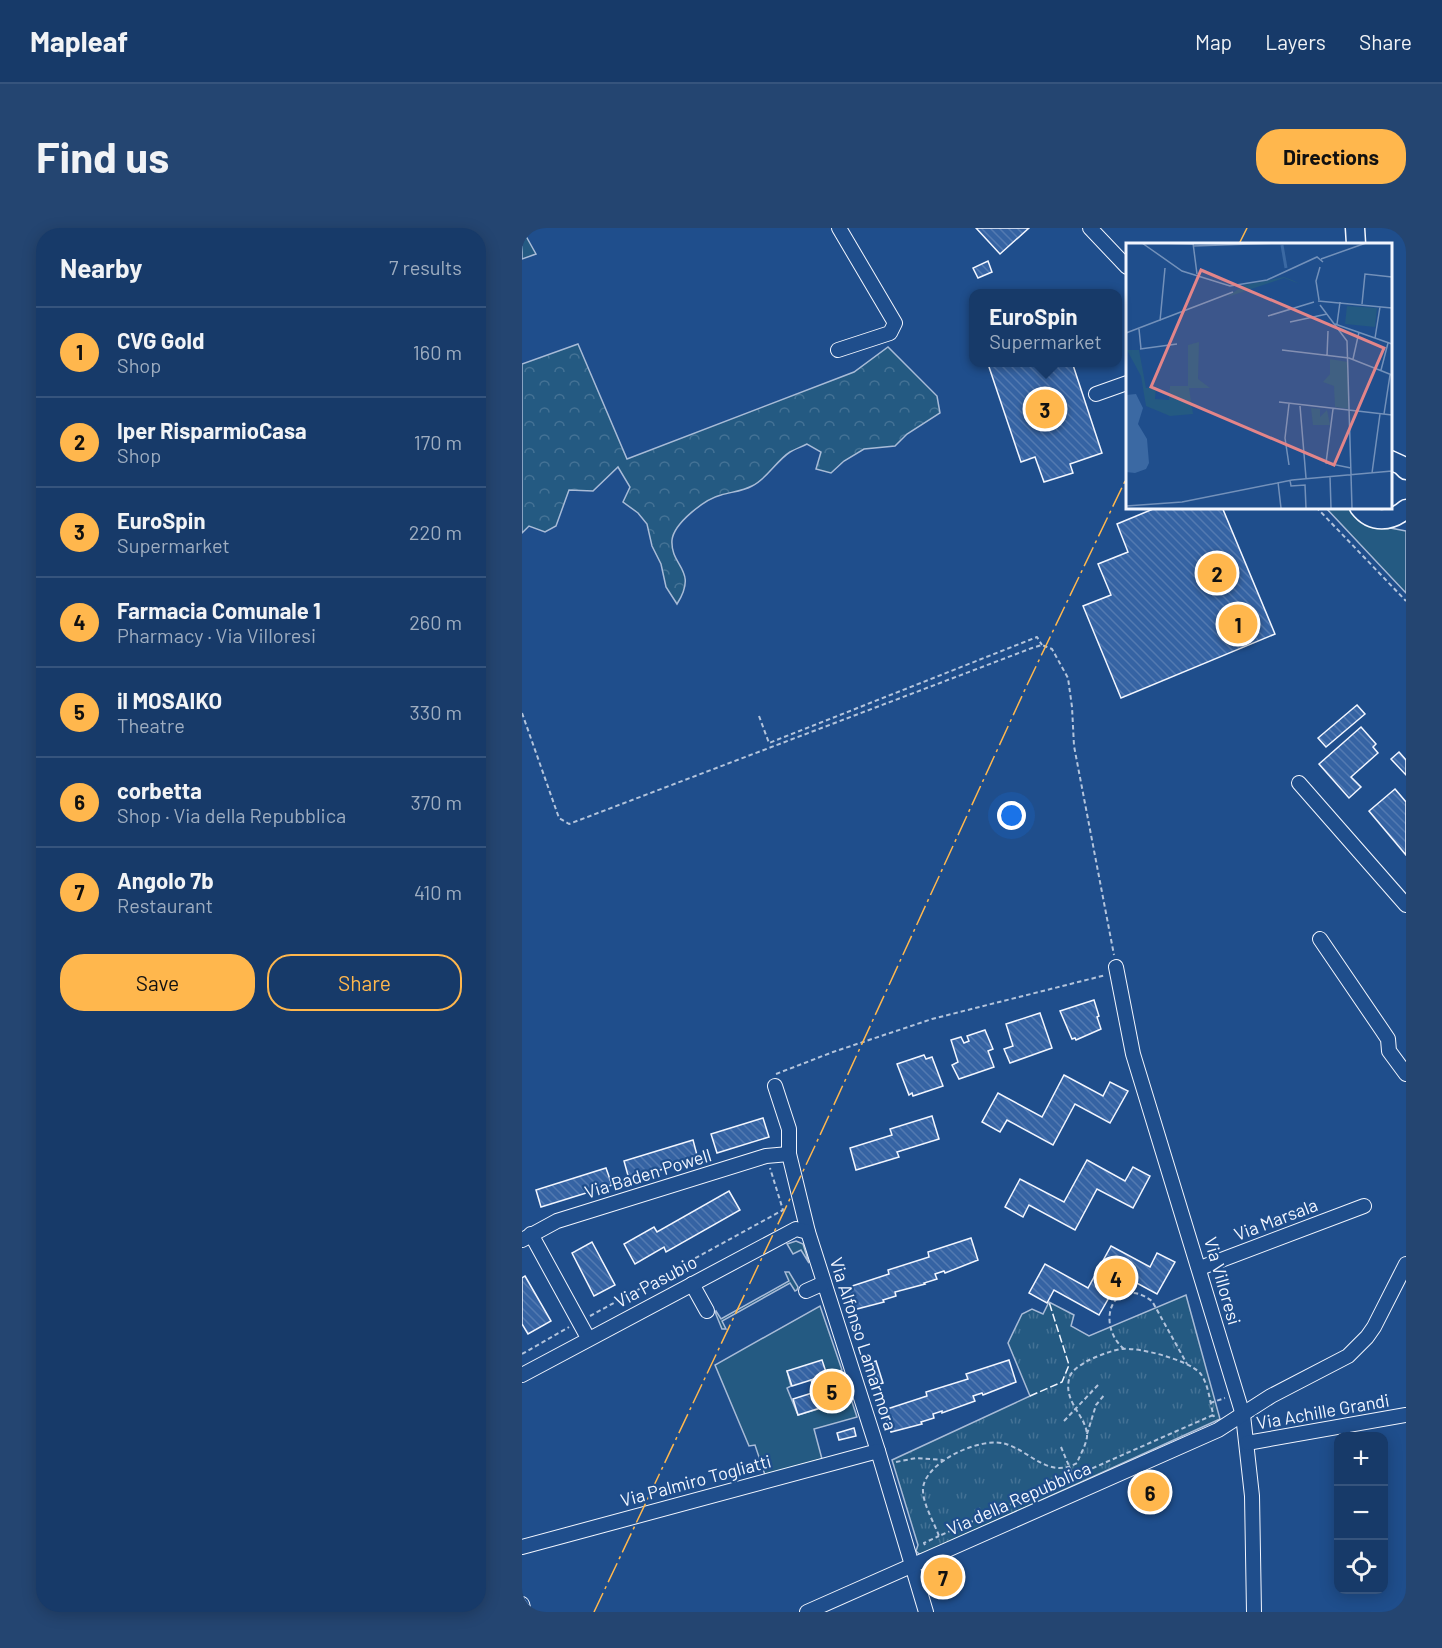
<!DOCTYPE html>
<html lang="en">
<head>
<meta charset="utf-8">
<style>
	:root { --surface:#173a69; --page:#244571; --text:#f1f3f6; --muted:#9eadc0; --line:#36547d; --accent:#ffb74d }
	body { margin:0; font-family:Barlow,sans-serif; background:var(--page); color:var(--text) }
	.controls { position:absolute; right:18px; bottom:18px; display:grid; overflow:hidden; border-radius:12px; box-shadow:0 3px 15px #0003 }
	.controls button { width:54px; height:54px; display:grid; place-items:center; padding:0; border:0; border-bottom:2px solid var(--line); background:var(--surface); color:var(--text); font:30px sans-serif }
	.you { position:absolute; left:490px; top:588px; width:21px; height:21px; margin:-15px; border:4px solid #fff; border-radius:50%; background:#1a73e8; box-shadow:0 0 0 9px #1a73e833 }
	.badge { display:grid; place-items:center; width:39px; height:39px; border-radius:50%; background:var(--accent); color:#111; font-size:20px; font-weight:700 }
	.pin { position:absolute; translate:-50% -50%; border:3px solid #fff; box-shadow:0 2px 6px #0006 }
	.popup { position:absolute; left:447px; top:61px; width:153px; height:78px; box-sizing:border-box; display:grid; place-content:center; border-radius:12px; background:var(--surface); filter:drop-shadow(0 2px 4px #0005); font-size:20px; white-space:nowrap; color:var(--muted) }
	.popup b { font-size:22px; color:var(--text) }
	.popup::after { content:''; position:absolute; left:50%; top:100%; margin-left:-12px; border:12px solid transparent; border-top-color:var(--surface) }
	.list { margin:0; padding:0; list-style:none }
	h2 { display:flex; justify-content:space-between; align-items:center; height:78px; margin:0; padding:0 24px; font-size:26px }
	h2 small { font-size:20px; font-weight:400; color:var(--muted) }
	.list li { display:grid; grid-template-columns:39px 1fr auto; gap:18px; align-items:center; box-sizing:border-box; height:90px; padding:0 24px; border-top:2px solid var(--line) }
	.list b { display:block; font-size:22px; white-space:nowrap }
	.list p { margin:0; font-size:20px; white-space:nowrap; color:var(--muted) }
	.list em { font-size:20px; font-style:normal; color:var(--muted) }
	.actions { display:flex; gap:12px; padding:18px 24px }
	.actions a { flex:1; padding:14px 0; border:2px solid var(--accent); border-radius:24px; text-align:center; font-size:21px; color:var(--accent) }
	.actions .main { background:var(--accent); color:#111 }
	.icon { flex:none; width:33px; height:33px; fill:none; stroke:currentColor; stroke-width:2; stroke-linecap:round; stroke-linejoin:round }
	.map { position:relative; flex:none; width:884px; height:1384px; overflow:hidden; border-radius:24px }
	header { display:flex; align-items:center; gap:36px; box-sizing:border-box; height:84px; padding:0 30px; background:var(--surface); border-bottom:2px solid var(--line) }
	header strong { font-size:28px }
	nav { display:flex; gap:33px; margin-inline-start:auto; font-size:21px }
	.intro { display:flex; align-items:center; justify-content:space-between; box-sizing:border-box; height:144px; padding:0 36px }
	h1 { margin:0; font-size:42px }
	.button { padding:15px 27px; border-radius:24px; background:var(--accent); color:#111; font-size:21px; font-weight:700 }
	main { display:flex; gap:36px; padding:0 36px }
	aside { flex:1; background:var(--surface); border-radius:24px; box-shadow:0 3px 15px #0003 }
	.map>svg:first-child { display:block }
	.grass { fill:#245a82; stroke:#a8bbd7; stroke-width:1.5 }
	.forest { fill:url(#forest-crowns); stroke:#a8bbd7; stroke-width:1.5 }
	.park { fill:url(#park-tufts); stroke:#a8bbd7; stroke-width:1.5 }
	.building { fill:url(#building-back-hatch); stroke:#f2f6ff; stroke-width:1.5 }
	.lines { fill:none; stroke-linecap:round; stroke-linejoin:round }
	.minor-casing { stroke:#f2f6ff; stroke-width:16 }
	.major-casing { stroke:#f2f6ff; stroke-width:21 }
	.path { stroke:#b3c4dc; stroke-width:2; stroke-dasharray:4.5 3; stroke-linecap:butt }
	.minor { stroke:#1f4e8c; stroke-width:14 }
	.major { stroke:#1f4e8c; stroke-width:18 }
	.fence { stroke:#f2f6ff; stroke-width:1.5; stroke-dasharray:8 3; stroke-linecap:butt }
	.power { stroke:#ffb74d; stroke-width:1.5; stroke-dasharray:21 4.5 3 4.5; stroke-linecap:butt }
	.labels { text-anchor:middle; stroke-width:4.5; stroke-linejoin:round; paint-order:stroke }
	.street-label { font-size:18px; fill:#f2f6ff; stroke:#1f4e8c }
	.inset-river { fill:none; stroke:#3b69a3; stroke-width:3 }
	.inset-road { fill:none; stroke:#7391ba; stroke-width:1.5 }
	.view { fill:#e38589; fill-opacity:0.15; stroke:#e38589; stroke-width:3 }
	.inset-edge { fill:none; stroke:#f2f6ff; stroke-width:3 }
</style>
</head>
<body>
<header>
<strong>Mapleaf</strong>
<nav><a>Map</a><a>Layers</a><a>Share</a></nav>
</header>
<div class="intro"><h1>Find us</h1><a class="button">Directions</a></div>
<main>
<aside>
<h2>Nearby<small>7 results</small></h2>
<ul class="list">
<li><span class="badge">1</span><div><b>CVG Gold</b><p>Shop</p></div><em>160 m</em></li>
<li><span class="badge">2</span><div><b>Iper RisparmioCasa</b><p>Shop</p></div><em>170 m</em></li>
<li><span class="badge">3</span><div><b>EuroSpin</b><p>Supermarket</p></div><em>220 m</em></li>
<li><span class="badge">4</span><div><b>Farmacia Comunale 1</b><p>Pharmacy · Via Villoresi</p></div><em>260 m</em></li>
<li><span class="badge">5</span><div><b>il MOSAIKO</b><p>Theatre</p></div><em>330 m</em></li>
<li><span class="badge">6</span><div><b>corbetta</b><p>Shop · Via della Repubblica</p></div><em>370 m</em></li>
<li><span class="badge">7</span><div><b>Angolo 7b</b><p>Restaurant</p></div><em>410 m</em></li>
</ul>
<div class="actions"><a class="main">Save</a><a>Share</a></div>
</aside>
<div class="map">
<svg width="884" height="1384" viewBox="0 0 884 1384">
	<defs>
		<pattern id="forest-crowns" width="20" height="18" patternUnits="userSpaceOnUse" patternTransform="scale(1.5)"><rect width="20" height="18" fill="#245a82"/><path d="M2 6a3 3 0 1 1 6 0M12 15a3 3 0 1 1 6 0" fill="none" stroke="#447295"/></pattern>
		<pattern id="park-tufts" width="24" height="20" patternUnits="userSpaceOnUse" patternTransform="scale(1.5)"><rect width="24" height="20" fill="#245a82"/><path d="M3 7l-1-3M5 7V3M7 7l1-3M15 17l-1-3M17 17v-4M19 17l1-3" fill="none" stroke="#447295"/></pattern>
		<pattern id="building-back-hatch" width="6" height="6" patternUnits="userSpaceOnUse" patternTransform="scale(1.5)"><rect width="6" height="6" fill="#3563a3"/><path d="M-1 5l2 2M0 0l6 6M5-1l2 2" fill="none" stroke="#537ab1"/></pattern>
	</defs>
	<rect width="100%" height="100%" fill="#1f4e8c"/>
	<g class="grass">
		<path d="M803 279H823L858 298 884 303V365Z"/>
		<path d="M274 1013 281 1016 287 1035 279 1022 271 1026 265 1016Z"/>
		<path d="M263 1044H267L276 1059 275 1062 273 1063 268 1055 200 1093 204 1101H200L193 1084 194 1083 199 1091 267 1053Z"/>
		<path d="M298 1078 320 1142 305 1147 265 1143 269 1158 265 1160 276 1187 329 1171 335 1189 292 1201 300 1231 243 1247 233 1217 227 1218 193 1137Z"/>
	</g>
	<g class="forest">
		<path d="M0 1 14 26 0 31Z"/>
		<path d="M56 116 105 231 332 144 366 119 415 168 418 185 385 206 373 218 342 221 322 233 309 245 294 241 299 224 285 216C279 219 273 221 268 224 254 233 245 251 230 258 221 263 209 264 199 267 183 271 152 295 150 312 148 339 177 341 155 376L144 359 139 336 130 318 125 296 116 285 101 274 108 259 96 239 71 263 47 262 34 298 23 304 7 298 0 305V136Z"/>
	</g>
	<path class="park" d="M664 1067 698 1191 403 1325 397 1326 394 1323 396 1317 370 1232 508 1168 486 1115 500 1086 510 1081 521 1086 527 1074 552 1087 549 1098 567 1108Z"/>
	<g class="building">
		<path d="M454 0H507L478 26Z"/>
		<path d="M466 33 470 44 456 50 451 40Z"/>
		<path d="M472 134H550L580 225 548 236 551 245 522 254 513 229 499 234 466 136Z"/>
		<path d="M636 279H700L753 406 599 470 561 378 589 367 576 336 606 324 595 296Z"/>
		<path d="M835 477 843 486 804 519 796 510Z"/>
		<path d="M839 499 854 516 851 519 856 525 829 549 839 559 827 570 797 536Z"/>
		<path d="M877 524 884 532V547L869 531Z"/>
		<path d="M873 561 884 574V627L847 583Z"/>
		<path d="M572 772 577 788 575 789 579 801 554 812 553 810 550 811 538 783Z"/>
		<path d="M518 785 530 820 488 835 482 821 491 818 484 796Z"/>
		<path d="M463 802 471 821 466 823 472 839 437 851 430 837 436 834 429 812 439 809 442 815 447 813 445 808Z"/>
		<path d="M402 827 404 831 410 829 421 858 391 868 390 865 387 867 375 836Z"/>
		<path d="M542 847 581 868 588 854 606 863 588 895 553 876 531 917 485 892 478 904 460 894 476 865 520 889Z"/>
		<path d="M410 888 417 911 375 924 377 929 334 942 328 920 370 907 368 901Z"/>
		<path d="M241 890 247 909 195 925 189 906Z"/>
		<path d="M171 912 176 931 107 951 102 933Z"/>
		<path d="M565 932 603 953 611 939 628 948 611 980 575 961 553 1002 507 977 501 989 483 979 498 951 542 974Z"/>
		<path d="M84 940 90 957 19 979 14 962Z"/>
		<path d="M207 963 218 982 144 1024 142 1019 113 1036 102 1016 132 999 135 1004Z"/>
		<path d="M449 1010 456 1032 423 1045 422 1043 413 1046 415 1051 402 1055 403 1056 373 1064 374 1068 361 1072 362 1074 331 1082 324 1060 367 1046 366 1042 407 1029 406 1024Z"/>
		<path d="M70 1014 93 1057 72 1068 50 1025Z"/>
		<path d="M589 1018 628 1039 635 1025 653 1034 635 1066 600 1047 577 1087 532 1062 525 1075 507 1065 523 1036 566 1060Z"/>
		<path d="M3 1048 29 1093 6 1106 0 1096V1050Z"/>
		<path d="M300 1132 305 1147 270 1158 265 1143Z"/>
		<path d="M487 1132 494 1154 461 1167 460 1165 451 1168 453 1173 420 1185V1183L411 1186 412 1190 399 1194 400 1196 369 1204 362 1182 405 1168 404 1164 446 1151 444 1146Z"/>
		<path d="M354 1133 361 1155 352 1158 345 1136Z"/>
		<path d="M308 1146 312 1158 293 1164 289 1152Z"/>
		<path d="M312 1158 317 1174 276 1187 271 1171Z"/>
		<path d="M332 1200 334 1208 317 1212 315 1205Z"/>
	</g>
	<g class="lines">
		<defs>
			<g id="minor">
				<path d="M568 0 605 39"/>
				<path d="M316 122 368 105 373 95 317 0"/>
				<path d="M574 166 605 155"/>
				<path d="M777 555 884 677"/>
				<path d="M798 711 860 802 866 811 867 823 884 846"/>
				<path d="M594 739 611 826 721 1187 730 1268 732 1384"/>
				<path d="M253 858 267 901V926L286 1004 356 1223 404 1384"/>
				<path d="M9 1006 66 1110"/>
				<path d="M0 1012 35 993 244 928 267 926"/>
				<path d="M678 1040 842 978"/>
				<path d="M170 1056 185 1083"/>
				<path d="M284 1063 302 1055"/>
				<path d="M0 1147 274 1001 286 1004"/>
				<path d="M725 1215 884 1187"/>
				<path d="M0 1319 356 1223"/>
				<path d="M0 1376 2 1384"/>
				<path d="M285 1384 696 1202 749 1168 826 1128 845 1109 852 1099 884 1036"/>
			</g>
			<g id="major">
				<path d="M833 0 834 16"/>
				<path d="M868 232 879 237 884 242"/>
				<path d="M837 279C850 296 869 294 884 281"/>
			</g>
		</defs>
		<use href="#minor" class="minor-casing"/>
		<use href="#major" class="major-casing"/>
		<g class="path">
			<path d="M794 279 884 373"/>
			<path d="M0 485 37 590 47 596 510 420 520 417 530 421 546 450 550 479 552 518 592 727"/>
			<path d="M237 488 247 515 515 409 520 417"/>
			<path d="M254 846 311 824 410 791 584 747"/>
			<path d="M68 1088 261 982 248 940"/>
			<path d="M602 1121C572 1095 592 1045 630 1073L665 1136"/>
			<path d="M0 1126 47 1099"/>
			<path d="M688 1175 703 1170"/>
			<path d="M691 1187 417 1308C412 1294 400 1275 401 1260 404 1233 460 1208 484 1216 509 1224 527 1251 555 1235 558 1227 564 1217 565 1209 566 1188 539 1174 548 1148 551 1141 559 1137 565 1133 576 1128 587 1123 600 1121 617 1119 666 1132 678 1145 687 1156 688 1176 692 1189"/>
			<path d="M542 1193 577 1156"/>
			<path d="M565 1206 574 1177 583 1166"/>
			<path d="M539 1219 552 1250"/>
			<path d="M374 1234 394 1230 421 1232"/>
			<path d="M403 1317 402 1315 417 1308"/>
		</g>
		<use href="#minor" class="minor"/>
		<use href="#major" class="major"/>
		<path class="fence" d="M508 1168 540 1154 547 1137 527 1074"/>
		<g class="power">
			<path d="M717 16 725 0"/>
			<path d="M72 1384 292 920 506 455 605 249"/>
		</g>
	</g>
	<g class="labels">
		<g class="street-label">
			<text transform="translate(126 946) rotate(-17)" y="6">Via Baden Powell</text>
			<text transform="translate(754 992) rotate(-21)" y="6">Via Marsala</text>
			<text transform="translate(700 1053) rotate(74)" y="6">Via Villoresi</text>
			<text transform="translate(134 1054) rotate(-28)" y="6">Via Pasubio</text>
			<text transform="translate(341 1116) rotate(72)" y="6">Via Alfonso Lamarmora</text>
			<text transform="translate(801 1184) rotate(-10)" y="6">Via Achille Grandi</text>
			<text transform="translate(174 1253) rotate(-15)" y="6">Via Palmiro Togliatti</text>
			<text transform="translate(497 1271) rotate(-24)" y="6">Via della Repubblica</text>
		</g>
	</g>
	<g transform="translate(604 15)">
		<rect width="266" height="266" fill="#1f4e8c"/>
		<path d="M158 34 166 37 174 41 158 35 101 54 118 42ZM221 63 251 65 249 84 219 81ZM185 165 194 166V174L201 167 204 182H187Z" fill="#245a82"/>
		<path d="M73 99 72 136 84 145H63L67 171 44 173 20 163 15 133 1 107H13L20 145 30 144 29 156 43 157 44 143H62V102Z" fill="#245a82"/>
		<path d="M204 116 222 119 223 166 209 164 208 143 197 139 204 131Z" fill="#245a82"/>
		<path d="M10 151 17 165 12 181 21 196 23 220 20 226 9 230 0 229V152Z" fill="#3b69a3"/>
		<path class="inset-river" d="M156 2 160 25"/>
		<path class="inset-road" d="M16 0 56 28 104 43 141 37 191 14 197 19M34 0 67 1M67 0 71 31M67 3 151 0M195 16 240 0M193 57 190 38 194 24M192 58 266 65M236 61 239 31 266 34M194 62 221 98 226 265M142 73 188 59M34 78 39 25M164 79 201 71M209 81 266 101M211 81 214 59M13 86 15 106M0 90 107 49M249 95 254 64M14 106 51 101M156 107 223 115 266 132M201 113 202 88M227 116 233 89M255 127 262 100M153 159 266 172M174 163 180 235M207 166 200 220 225 225M258 171 264 132M163 222 159 195 163 161M246 230 254 171M204 233 205 265M164 237 165 243 179 242 180 265M152 239 155 265M0 263 56 259 166 237 266 228"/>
		<path class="view" d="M75 27 258 105 208 222 25 144Z"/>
		<rect width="266" height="266" class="inset-edge"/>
	</g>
</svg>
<div class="controls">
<button>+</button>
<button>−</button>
<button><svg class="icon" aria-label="locate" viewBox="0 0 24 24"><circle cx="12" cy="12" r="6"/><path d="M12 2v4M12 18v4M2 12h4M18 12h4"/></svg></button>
</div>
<div class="you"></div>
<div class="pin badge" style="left:716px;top:396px">1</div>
<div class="pin badge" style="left:695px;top:345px">2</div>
<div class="pin badge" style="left:523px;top:181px">3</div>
<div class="popup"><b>EuroSpin</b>Supermarket</div>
<div class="pin badge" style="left:594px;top:1050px">4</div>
<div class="pin badge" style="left:310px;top:1163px">5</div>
<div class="pin badge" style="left:628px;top:1264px">6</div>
<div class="pin badge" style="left:421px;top:1349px">7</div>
</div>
</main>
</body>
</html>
